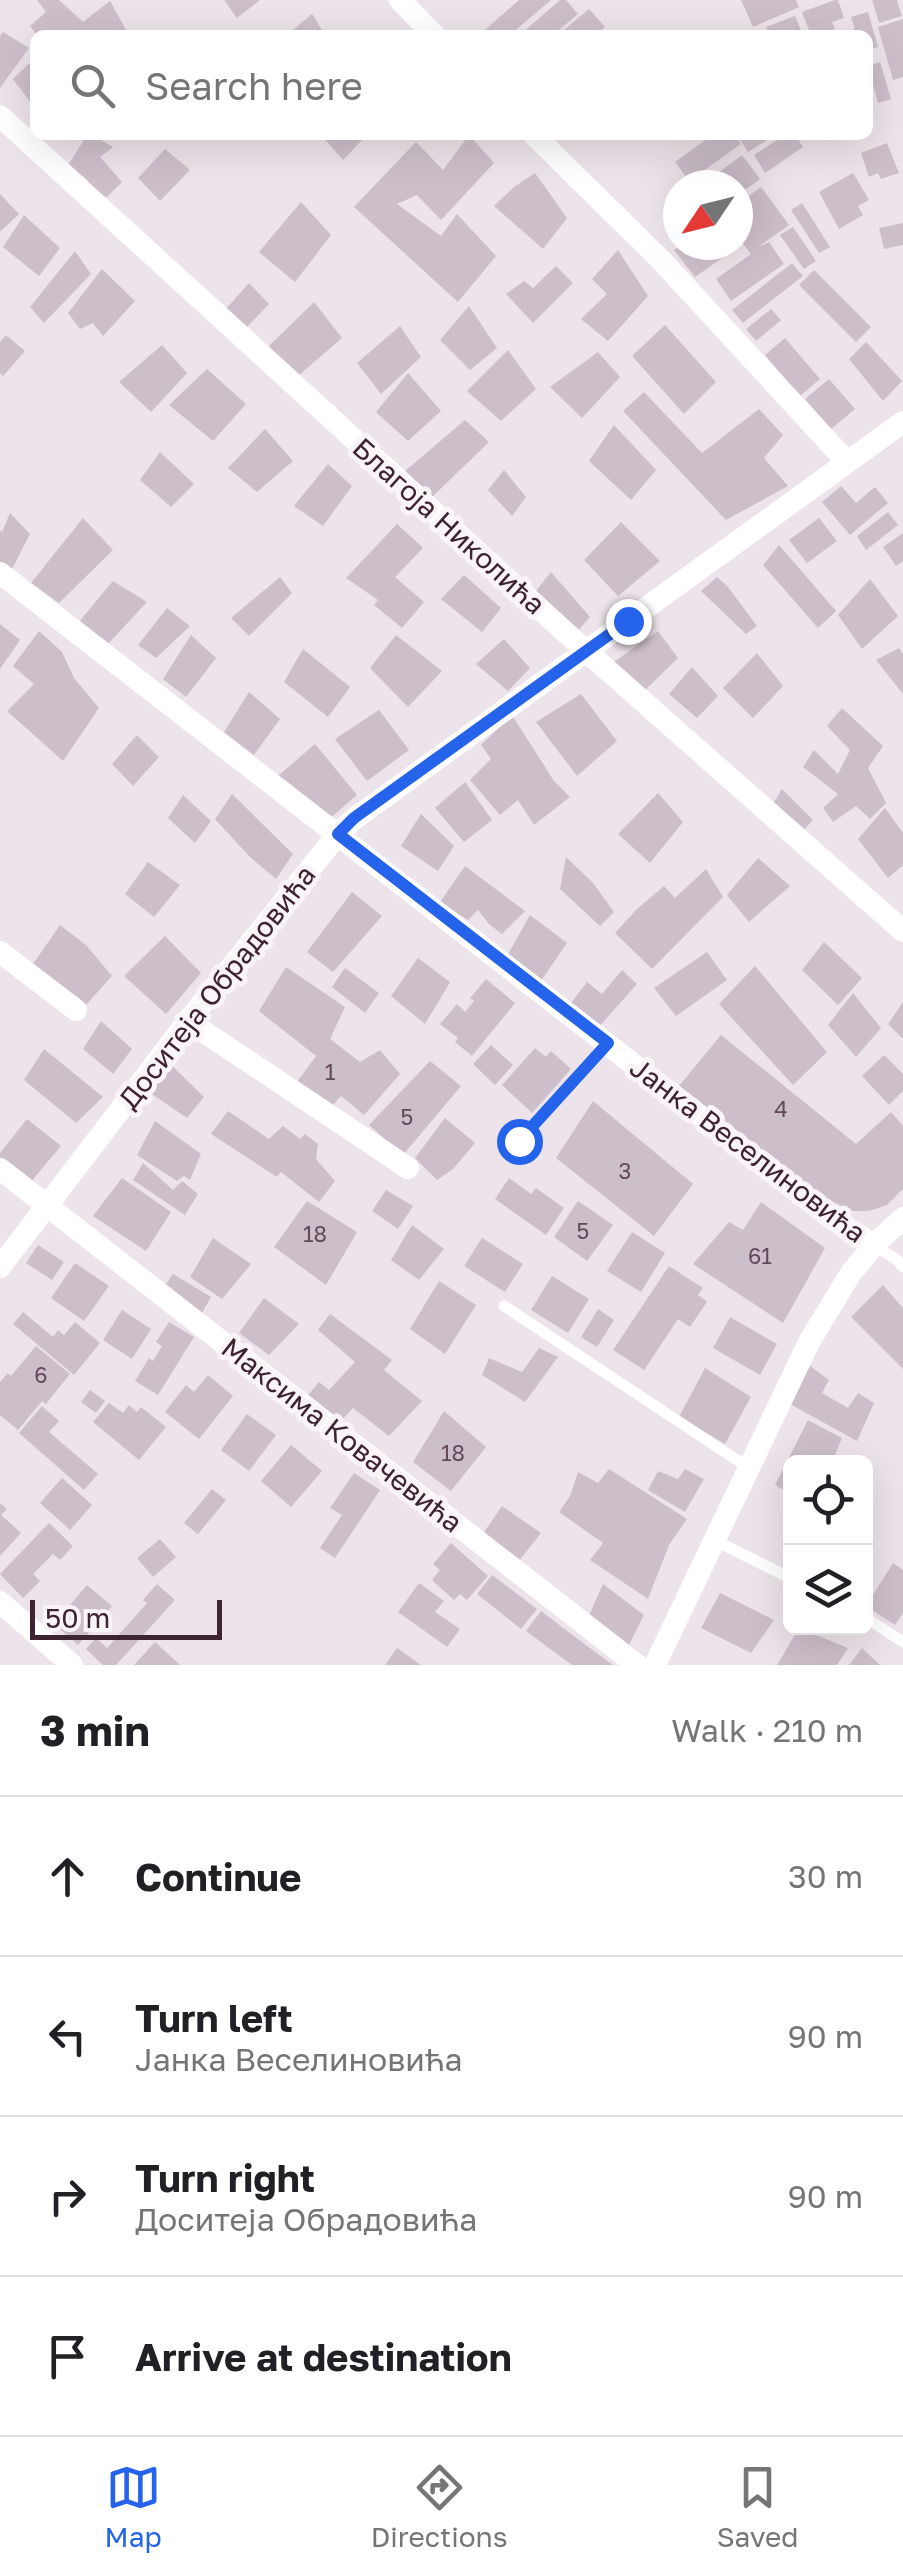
<!DOCTYPE html>
<html lang="en">
<head>
<meta charset="utf-8">
<style>
	:root { --surface:#fff; --page:#f2f2f2; --text:#202124; --muted:#757577; --line:#e0e0e0; --accent:#2563eb }
	body { margin:0; font-family:"Golos Text",sans-serif; background:var(--page); color:var(--text) }
	.controls { position:absolute; right:30px; bottom:30px; display:grid; overflow:hidden; border-radius:15px; box-shadow:0 10px 40px #0002 }
	.controls button { width:90px; height:90px; display:grid; place-items:center; padding:0; border:0; border-bottom:2px solid var(--line); background:var(--surface); color:var(--text); font:50px sans-serif }
	.compass { position:absolute; left:663px; top:170px; width:90px; height:90px; border-radius:50%; background:var(--surface); box-shadow:0 10px 40px #0002; rotate:235deg }
	.scale { position:absolute; left:30px; bottom:25px; width:192px; box-sizing:border-box; padding-left:10px; border:5px solid #3e2333; border-top:0; font-size:28px; line-height:35px; white-space:nowrap; color:#3e2333; -webkit-text-stroke:8px #f9f4f8; paint-order:stroke }
	.stop { position:absolute; width:30px; height:30px; margin:-22px; border:8px solid #2563eb; border-radius:50%; background:#fff }
	.stop.end { background:#2563eb; border-color:#fff; box-shadow:0 2px 10px #0008 }
	.list { margin:0; padding:0; list-style:none }
	h2 { display:flex; justify-content:space-between; align-items:center; height:130px; margin:0; padding:0 40px; font-size:42px }
	h2 small { font-size:32px; font-weight:400; color:var(--muted) }
	.list li { display:grid; grid-template-columns:65px 1fr auto; gap:30px; align-items:center; box-sizing:border-box; height:160px; padding:0 40px; border-top:2px solid var(--line) }
	.list b { display:block; font-size:38px; white-space:nowrap }
	.list p { margin:0; font-size:32px; white-space:nowrap; color:var(--muted) }
	.list em { font-size:32px; font-style:normal; color:var(--muted) }
	.icon { flex:none; width:55px; height:55px; fill:none; stroke:currentColor; stroke-width:2; stroke-linecap:round; stroke-linejoin:round }
	.map { position:relative; flex:none; width:903px; height:1665px; overflow:hidden }
	.search { position:absolute; background:var(--surface); box-shadow:0 10px 40px #0002; left:30px; right:30px; top:30px; height:110px; display:flex; align-items:center; gap:25px; box-sizing:border-box; padding:0 35px; border-radius:15px; color:var(--muted); font-size:38px }
	.sheet { height:770px; background:var(--surface) }
	nav { display:flex; justify-content:space-around; align-items:center; box-sizing:border-box; height:140px; border-top:2px solid var(--line); background:var(--surface); font-size:28px; color:var(--muted) }
	nav a { display:grid; justify-items:center; gap:5px }
	nav .on { color:var(--accent) }
	.map>svg:first-child { display:block }
	.building { fill:#cdbfca }
	.lines { fill:none; stroke-linecap:round; stroke-linejoin:round }
	.service { stroke:#fff; stroke-width:11 }
	.minor { stroke:#fff; stroke-width:22 }
	.route { stroke:#2563eb; stroke-width:12 }
	.labels { text-anchor:middle; stroke-width:10; stroke-linejoin:round; paint-order:stroke }
	.number-label { font-size:22px; fill:#624a59 }
	.street-label { font-size:28px; fill:#3e2333; stroke:#f9f4f8 }
</style>
</head>
<body>
<div class="map">
<svg width="903" height="1665" viewBox="0 0 903 1665">
	<rect width="100%" height="100%" fill="#ede3ea"/>
	<g class="building">
		<path d="M37 0H59L83 22 110 1 129 35H49L48 32 45 35H37L30 26 46 12Z"/>
		<path d="M224 0H260L237 18Z"/>
		<path d="M519 0H551L510 35H479Z"/>
		<path d="M560 0H566L578 14 553 35H520Z"/>
		<path d="M741 0H796L799 7 753 27Z"/>
		<path d="M835 0H838L844 18 832 22 835 29 811 35 802 12Z"/>
		<path d="M872 0H897L902 16 879 23Z"/>
		<path d="M589 9 605 27 595 35H558Z"/>
		<path d="M868 12 878 47 868 50V35H854L852 30 855 29 851 17Z"/>
		<path d="M312 14 325 35H287Z"/>
		<path d="M795 16 803 35H769L766 27Z"/>
		<path d="M903 19V77L893 80 878 27Z"/>
		<path d="M3 32 29 48 0 88V36Z"/>
		<path d="M35 58V100L31 103 13 79Z"/>
		<path d="M880 62 891 99 878 103 868 66Z"/>
		<path d="M87 135H92L113 147 100 157 122 182 104 200 84 177 67 167Z"/>
		<path d="M321 135H367L343 160Z"/>
		<path d="M469 135 494 163 441 220 417 195 397 204 441 236 457 214 496 256 458 302 354 207 416 142 443 170Z"/>
		<path d="M712 135H734L741 144 689 181 675 162Z"/>
		<path d="M737 135H775L748 152Z"/>
		<path d="M785 135H795L803 147 765 173 754 155Z"/>
		<path d="M887 143 899 173 881 179 878 173 869 177 861 153Z"/>
		<path d="M165 149 190 170 160 201 138 178Z"/>
		<path d="M742 155 760 179 738 195V185H714L710 179Z"/>
		<path d="M535 173 567 218 543 249 494 206 514 187Z"/>
		<path d="M853 173 869 200 858 206 863 215 839 229 819 192Z"/>
		<path d="M761 187 789 225 758 247 769 242 784 264 731 301 716 279 751 254 738 237 740 231 738 228V204Z"/>
		<path d="M0 194 19 214 0 232Z"/>
		<path d="M301 202 331 235 295 282 259 252Z"/>
		<path d="M802 203 830 247 819 253 791 210Z"/>
		<path d="M24 215 60 248 39 276 3 247Z"/>
		<path d="M903 223V245L884 249 879 228Z"/>
		<path d="M793 227 816 261 804 269 780 235Z"/>
		<path d="M681 245H734L736 248 695 277 674 250Z"/>
		<path d="M618 250 648 296 608 341 581 319 607 294 592 279Z"/>
		<path d="M75 251 91 274 44 323 30 307Z"/>
		<path d="M792 263 803 276 743 323 732 310Z"/>
		<path d="M556 266 573 283 533 323 506 294 524 281 533 288Z"/>
		<path d="M102 269 135 301 103 336 93 323 80 329 68 313Z"/>
		<path d="M814 270 871 327 856 342 799 285Z"/>
		<path d="M249 283 269 304 245 329 224 311Z"/>
		<path d="M314 302 342 338 298 376 267 348Z"/>
		<path d="M469 306 497 348 470 370 440 340Z"/>
		<path d="M771 309 781 320 756 341 746 329Z"/>
		<path d="M665 325 716 382 684 414 632 356Z"/>
		<path d="M400 326 421 357 381 394 357 363Z"/>
		<path d="M6 335 25 351 3 376 0 373V342Z"/>
		<path d="M785 338 820 379 800 396 765 355Z"/>
		<path d="M866 342 902 381 883 401 849 359Z"/>
		<path d="M162 345 187 373 151 412 119 382Z"/>
		<path d="M508 350 536 389 501 421 467 391Z"/>
		<path d="M598 352 620 377 582 418 550 387Z"/>
		<path d="M207 369 246 404 213 441 169 405Z"/>
		<path d="M408 373 441 411 408 441 376 412Z"/>
		<path d="M829 379 855 409 831 429 805 399Z"/>
		<path d="M644 392 702 453 759 409 783 435 764 458 788 486 726 520 623 411Z"/>
		<path d="M465 420 489 442 430 499 404 472Z"/>
		<path d="M614 425 656 470 631 500 589 461Z"/>
		<path d="M265 429 293 461 257 492 228 468Z"/>
		<path d="M160 452 194 484 171 507 140 480Z"/>
		<path d="M328 464 352 486 323 526 294 506Z"/>
		<path d="M504 470 526 497 512 516 488 490Z"/>
		<path d="M841 486 856 503 875 487 888 503 850 535 822 502Z"/>
		<path d="M888 512 898 525 866 550 857 536Z"/>
		<path d="M10 513 30 534 11 571 0 563V530L2 532Z"/>
		<path d="M83 518 113 550 59 603 31 583Z"/>
		<path d="M819 518 837 541 807 563 789 540Z"/>
		<path d="M621 522 660 561 618 596 584 560Z"/>
		<path d="M397 524 423 548 395 577 424 602 402 628 374 605 378 600 346 578Z"/>
		<path d="M903 533V561L896 566 883 547Z"/>
		<path d="M779 545 836 611 818 628 763 565Z"/>
		<path d="M551 572 590 617 575 634 536 591Z"/>
		<path d="M464 575 501 608 482 632 441 599Z"/>
		<path d="M280 577 292 593 249 636 231 618Z"/>
		<path d="M717 577 728 587 757 626 746 634 701 591Z"/>
		<path d="M870 579 898 616 862 649 838 615Z"/>
		<path d="M113 581 147 602 108 644 78 623Z"/>
		<path d="M167 608 190 626 156 658 138 645Z"/>
		<path d="M0 624 20 640 0 669Z"/>
		<path d="M39 631 62 652 74 678 99 708 63 761 7 711 34 684 13 666Z"/>
		<path d="M658 631 678 658 641 694 611 664Z"/>
		<path d="M191 635 216 658 186 697 163 679Z"/>
		<path d="M396 635 442 671 408 707 370 668Z"/>
		<path d="M504 639 530 668 508 691 476 664Z"/>
		<path d="M899 648 903 654V694L876 660Z"/>
		<path d="M303 649 350 687 328 717 284 682Z"/>
		<path d="M757 653 783 686 753 718 723 688Z"/>
		<path d="M692 667 718 696 697 718 669 694Z"/>
		<path d="M249 692 280 719 254 755 224 732Z"/>
		<path d="M581 694 617 741 577 776 536 722Z"/>
		<path d="M842 708 883 746 868 768 886 803 870 819 856 806 833 822 823 808 838 794 803 767 814 750 838 774 850 750 827 726Z"/>
		<path d="M379 710 409 750 367 781 335 739Z"/>
		<path d="M512 715 554 781 570 797 534 825 518 800 500 815 470 780 491 759 481 745Z"/>
		<path d="M137 735 159 757 133 786 112 764Z"/>
		<path d="M315 744 357 795 329 819 278 776Z"/>
		<path d="M465 782 492 820 464 842 435 808Z"/>
		<path d="M782 789 813 820 801 833 771 807Z"/>
		<path d="M658 793 683 822 650 863 618 834Z"/>
		<path d="M232 794 293 854 276 879 250 857 215 819Z"/>
		<path d="M183 795 211 821 195 843 168 818Z"/>
		<path d="M885 808 903 833V865L888 878 858 839Z"/>
		<path d="M421 814 454 846 438 871 401 846Z"/>
		<path d="M566 857 593 883 614 912 600 926 560 889Z"/>
		<path d="M758 858 790 886 749 922 727 895Z"/>
		<path d="M148 862 180 885 154 917 125 894Z"/>
		<path d="M465 866 525 911 502 934 489 924 478 910 468 920 440 902Z"/>
		<path d="M706 869 723 897 652 969 615 933 637 909 664 886 675 898Z"/>
		<path d="M352 892 382 916 333 972 307 952Z"/>
		<path d="M530 915 567 943 541 981 507 956Z"/>
		<path d="M60 925 86 945 112 976 85 1006 33 964Z"/>
		<path d="M165 936 201 973 166 1014 124 976Z"/>
		<path d="M824 942 862 978 838 1005 802 970Z"/>
		<path d="M707 952 727 980 676 1016 654 988Z"/>
		<path d="M418 958 450 982 425 1024 391 996Z"/>
		<path d="M755 966 827 1052 793 1085 719 1004Z"/>
		<path d="M286 967 345 1007 330 1039 360 1062 380 1050 400 1074 364 1115 341 1096 332 1106 297 1082 316 1056 259 1011Z"/>
		<path d="M345 968 379 993 365 1013 332 987Z"/>
		<path d="M622 970 637 984 597 1029 568 1007 587 982 602 994Z"/>
		<path d="M486 979 515 1003 472 1056 455 1042 458 1038 440 1024 457 1004 465 1012 474 1001 470 998Z"/>
		<path d="M853 993 881 1028 856 1057 828 1025Z"/>
		<path d="M903 1002V1039L888 1024Z"/>
		<path d="M101 1021 132 1049 113 1074 83 1049Z"/>
		<path d="M721 1035 856 1144 891 1112 903 1126V1189L887 1205 869 1211H853L825 1198 679 1086Z"/>
		<path d="M491 1045 513 1065 495 1085 473 1064Z"/>
		<path d="M535 1048 546 1057 551 1051 571 1069 532 1113 502 1085Z"/>
		<path d="M44 1049 103 1097 76 1123 24 1080Z"/>
		<path d="M884 1055 903 1074V1091L889 1105 862 1076Z"/>
		<path d="M430 1061 461 1086 403 1155 369 1125Z"/>
		<path d="M168 1062 204 1097 187 1118 146 1090Z"/>
		<path d="M593 1101 693 1184 654 1236 556 1158Z"/>
		<path d="M228 1111 269 1139 283 1126 300 1139 305 1134 318 1144 316 1159 335 1181 319 1202 281 1172 277 1177 211 1134Z"/>
		<path d="M445 1118 475 1143 453 1169 437 1180 415 1158Z"/>
		<path d="M27 1119 61 1146 29 1184 0 1160V1153Z"/>
		<path d="M155 1121 201 1154 190 1180 184 1176 177 1181 137 1155Z"/>
		<path d="M143 1163 173 1190 182 1181 198 1194 185 1215 133 1180Z"/>
		<path d="M122 1178 171 1212 146 1251 93 1216Z"/>
		<path d="M509 1178 531 1194 536 1188 564 1208 546 1235 495 1199Z"/>
		<path d="M386 1190 413 1206 398 1229 372 1211Z"/>
		<path d="M307 1201 357 1232 326 1285 274 1247Z"/>
		<path d="M578 1201 613 1225 587 1261 554 1237Z"/>
		<path d="M761 1202 825 1248 783 1323 693 1264 729 1222 743 1230Z"/>
		<path d="M412 1225 444 1249 419 1280 391 1260Z"/>
		<path d="M632 1232 665 1253 641 1292 607 1271Z"/>
		<path d="M213 1238 251 1264 222 1299 190 1277Z"/>
		<path d="M482 1238 523 1264 505 1292 464 1266Z"/>
		<path d="M38 1245 64 1262 52 1280 26 1263Z"/>
		<path d="M75 1263 109 1286 84 1321 51 1298Z"/>
		<path d="M669 1266 703 1288 698 1295 707 1302 690 1327 678 1319 644 1370 613 1350Z"/>
		<path d="M173 1274 211 1297 199 1318 161 1291Z"/>
		<path d="M552 1276 589 1299 568 1333 531 1310Z"/>
		<path d="M439 1281 476 1305 445 1354 410 1329Z"/>
		<path d="M883 1285 903 1308V1369L851 1317Z"/>
		<path d="M264 1298 299 1324 269 1355 239 1333Z"/>
		<path d="M598 1309 614 1320 597 1347 581 1337Z"/>
		<path d="M122 1310 151 1329 132 1359 103 1340Z"/>
		<path d="M23 1312 53 1337 58 1330 64 1335 75 1322 100 1343 74 1375 13 1324Z"/>
		<path d="M330 1314 392 1360 384 1370 422 1401 389 1436 353 1408 336 1426 304 1400 319 1382 329 1390 355 1362 318 1330Z"/>
		<path d="M730 1317 777 1344 760 1375 713 1348Z"/>
		<path d="M169 1322 194 1337 158 1395 135 1381 149 1358 153 1361 162 1346 156 1342Z"/>
		<path d="M36 1346 70 1374 46 1404 42 1401 18 1430 0 1415V1382L8 1373 11 1376Z"/>
		<path d="M539 1348 558 1357 525 1402 482 1375 489 1358 522 1372Z"/>
		<path d="M810 1366 829 1380 822 1393 848 1408 858 1393 874 1403 857 1441 790 1404Z"/>
		<path d="M705 1368 751 1397 725 1444 679 1417Z"/>
		<path d="M208 1375 233 1396 199 1439 165 1412 186 1385 194 1392Z"/>
		<path d="M90 1390 105 1401 96 1413 81 1402Z"/>
		<path d="M109 1403 123 1413 129 1405 137 1412 141 1407 166 1427 139 1460 93 1422Z"/>
		<path d="M42 1406 59 1421 49 1432 98 1474 84 1490 19 1433Z"/>
		<path d="M444 1411 486 1447 451 1491 413 1462Z"/>
		<path d="M247 1414 276 1435 249 1471 221 1450Z"/>
		<path d="M808 1420 842 1438 832 1462H790V1494L775 1485Z"/>
		<path d="M291 1445 322 1471 291 1507 261 1481Z"/>
		<path d="M609 1469 687 1519 669 1545 648 1599 590 1560 603 1543 559 1512 570 1496 578 1472 598 1483Z"/>
		<path d="M685 1469 704 1479 685 1512 648 1490 658 1471 678 1479Z"/>
		<path d="M354 1473 380 1490 335 1558 320 1548 342 1515 330 1508Z"/>
		<path d="M62 1478 92 1505 70 1530 40 1503Z"/>
		<path d="M212 1489 226 1500 198 1534 184 1523Z"/>
		<path d="M0 1503 7 1509 1 1515 21 1533 0 1556Z"/>
		<path d="M502 1506 541 1533 515 1566 480 1538Z"/>
		<path d="M49 1523 73 1546 60 1560 53 1554 33 1574 40 1581 23 1598 0 1574Z"/>
		<path d="M160 1539 176 1557 153 1577 137 1558Z"/>
		<path d="M451 1543 488 1576 467 1600 460 1594 454 1600 432 1580 440 1570 433 1564Z"/>
		<path d="M893 1563 903 1570V1613L895 1625 866 1606Z"/>
		<path d="M492 1575 537 1609 521 1629 477 1594Z"/>
		<path d="M419 1583 444 1601 435 1612 460 1629 447 1647 398 1612Z"/>
		<path d="M157 1584 175 1600 116 1665H103L86 1649 96 1638 107 1648 147 1603 143 1600Z"/>
		<path d="M603 1584 644 1615 628 1647 588 1618Z"/>
		<path d="M87 1585 112 1606 78 1645 54 1624Z"/>
		<path d="M720 1593 774 1620 751 1653 701 1628Z"/>
		<path d="M541 1611 579 1640 613 1665H572L526 1631Z"/>
		<path d="M799 1628 848 1648 837 1665H777Z"/>
		<path d="M155 1642 180 1665H134Z"/>
		<path d="M397 1648 421 1665H385Z"/>
		<path d="M862 1648 880 1665H849Z"/>
	</g>
	<g class="lines">
		<g class="service">
			<path d="M519 1141 608 1043"/>
			<path d="M875 1246 896 1259 903 1267"/>
			<path d="M504 1306 749 1468"/>
			<path d="M714 1540 790 1578"/>
			<path d="M866 1618 903 1642"/>
		</g>
		<g class="minor">
			<path d="M400 0 434 35"/>
			<path d="M0 116 586 651 903 931"/>
			<path d="M534 135 661 260 847 462"/>
			<path d="M0 573 834 1220 874 1245"/>
			<path d="M0 952 76 1010"/>
			<path d="M188 1021 408 1168"/>
			<path d="M0 1169 637 1665"/>
			<path d="M0 1267 188 1021 338 834 354 819 903 422"/>
			<path d="M0 1602 72 1665"/>
			<path d="M655 1665 809 1342 851 1273 874 1245 903 1218"/>
		</g>
	</g>
	<g class="lines">
		<path class="route" d="M519 1141 608 1043 338 834 354 818 628 621"/>
	</g>
	<g class="labels">
		<g class="number-label">
			<text x="330" y="1080">1</text>
			<text x="781" y="1117">4</text>
			<text x="407" y="1125">5</text>
			<text x="625" y="1179">3</text>
			<text x="583" y="1239">5</text>
			<text x="315" y="1242">18</text>
			<text x="760" y="1264">61</text>
			<text x="41" y="1383">6</text>
			<text x="453" y="1461">18</text>
		</g>
		<g class="street-label">
			<text transform="translate(449 526) rotate(42)" y="10">Благоја Николића</text>
			<text transform="translate(217 987) rotate(-52)" y="10">Доситеја Обрадовића</text>
			<text transform="translate(748 1150) rotate(37)" y="10">Јанка Веселиновића</text>
			<text transform="translate(342 1435) rotate(38)" y="10">Максима Ковачевића</text>
		</g>
	</g>
</svg>
<div class="controls">
<button><svg class="icon" aria-label="locate" viewBox="0 0 24 24"><circle cx="12" cy="12" r="6"/><path d="M12 2v4M12 18v4M2 12h4M18 12h4"/></svg></button>
<button><svg class="icon" aria-label="layers" viewBox="0 0 24 24"><path d="M12 4l9 5-9 5-9-5zM3 14l9 5 9-5"/></svg></button>
</div>
<svg class="compass" viewBox="-18 -18 36 36"><path d="M0-13l5 13h-10z" fill="#e53935"/><path d="M0 13l5-13h-10z" fill="#757577"/></svg>
<div class="scale">50 m</div>
<div class="stop" style="left:519px;top:1141px"></div>
<div class="stop end" style="left:628px;top:621px"></div>
<div class="search"><svg class="icon" aria-label="search" viewBox="0 0 24 24"><circle cx="10" cy="10" r="6"/><path d="M15 15l6 6"/></svg>Search here</div>
</div>
<section class="sheet">
<h2>3 min<small>Walk · 210 m</small></h2>
<ul class="list">
<li><svg class="icon" aria-label="ahead" viewBox="0 0 24 24"><path d="M12 20V5M6 11l6-6 6 6"/></svg><div><b>Continue</b></div><em>30 m</em></li>
<li><svg class="icon" aria-label="left" viewBox="0 0 24 24"><path d="M17 20v-9H6M10 6l-5 5 5 5"/></svg><div><b>Turn left</b><p>Јанка Веселиновића</p></div><em>90 m</em></li>
<li><svg class="icon" aria-label="right" viewBox="0 0 24 24"><path d="M7 20v-9h11M14 6l5 5-5 5"/></svg><div><b>Turn right</b><p>Доситеја Обрадовића</p></div><em>90 m</em></li>
<li><svg class="icon" aria-label="arrive" viewBox="0 0 24 24"><path d="M6 21V4h12l-3 4 3 4H6"/></svg><div><b>Arrive at destination</b></div></li>
</ul>
</section>
<nav>
<a class="on"><svg class="icon" aria-label="map" viewBox="0 0 24 24"><path d="M3 6l6-2 6 2 6-2v14l-6 2-6-2-6 2zM9 4v14M15 6v14"/></svg>Map</a>
<a><svg class="icon" aria-label="directions" viewBox="0 0 24 24"><path d="M12 3l9 9-9 9-9-9zM9 14v-3h6M13 9l2 2-2 2"/></svg>Directions</a>
<a><svg class="icon" aria-label="saved" viewBox="0 0 24 24"><path d="M7 4h10v16l-5-4-5 4z"/></svg>Saved</a>
</nav>
</body>
</html>
